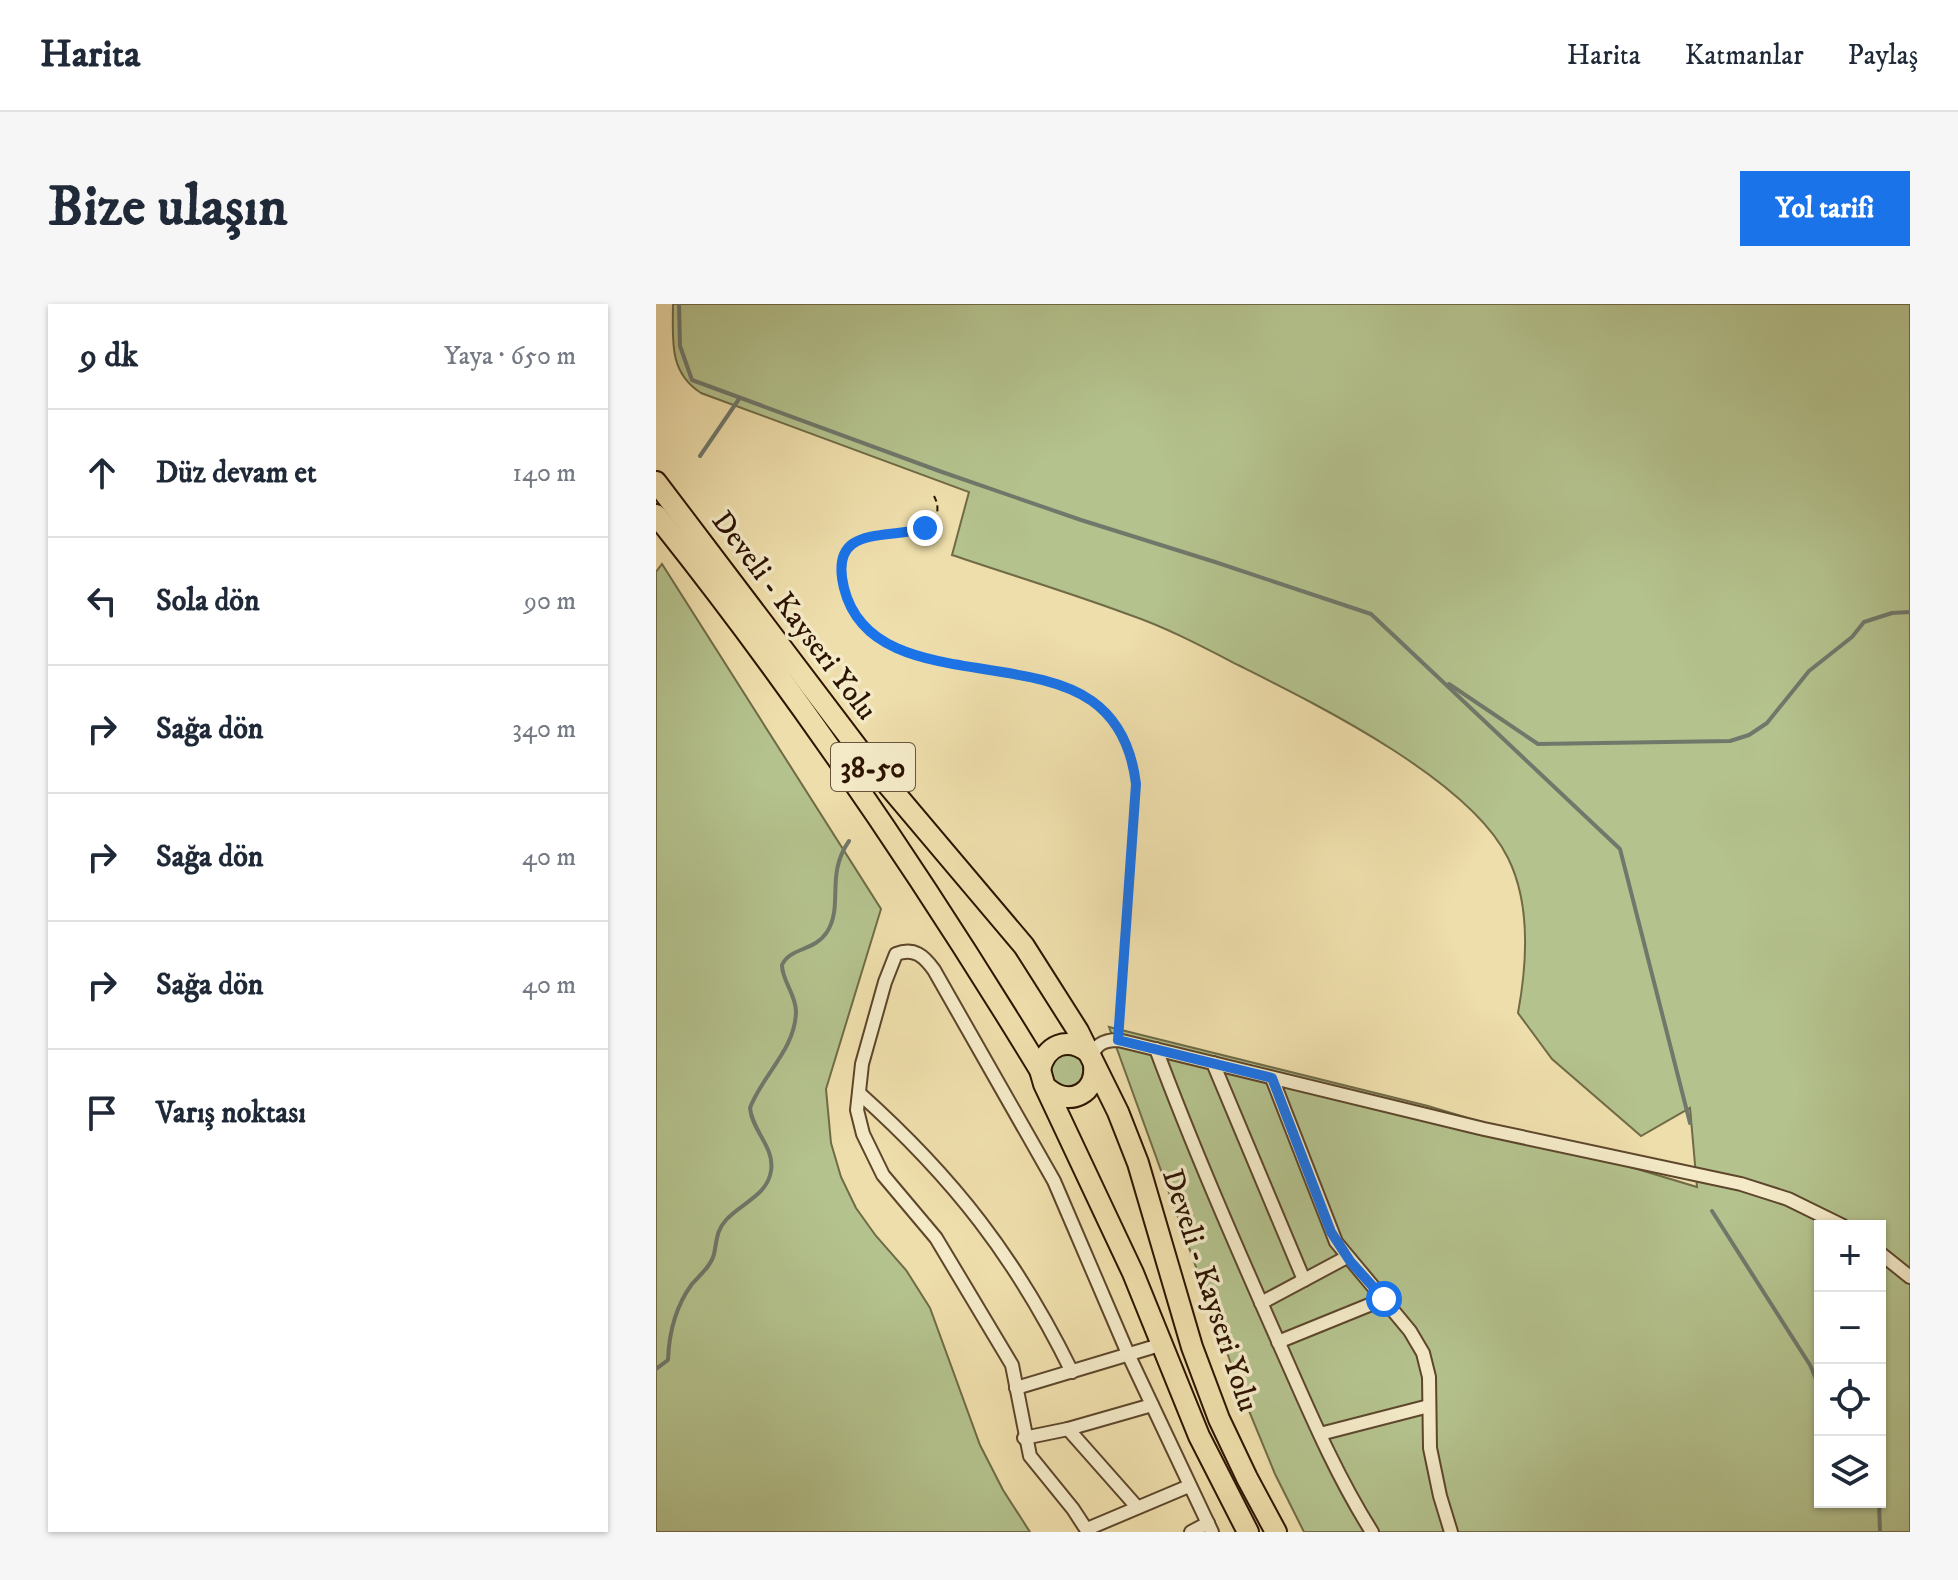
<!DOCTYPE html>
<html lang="tr">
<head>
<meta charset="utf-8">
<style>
	:root { --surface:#fff; --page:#f6f6f7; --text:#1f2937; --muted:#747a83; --line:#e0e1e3; --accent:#1a73e8 }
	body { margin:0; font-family:"IM FELL DW Pica",serif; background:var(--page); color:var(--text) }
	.controls { position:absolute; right:24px; bottom:24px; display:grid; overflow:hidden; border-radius:0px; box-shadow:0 2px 6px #0004 }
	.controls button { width:72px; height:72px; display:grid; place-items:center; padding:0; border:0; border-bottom:2px solid var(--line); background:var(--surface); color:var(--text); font:40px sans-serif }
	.stop { position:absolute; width:24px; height:24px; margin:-18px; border:6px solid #1a73e8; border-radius:50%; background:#fff }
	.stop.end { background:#1a73e8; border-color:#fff; box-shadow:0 2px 8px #0008 }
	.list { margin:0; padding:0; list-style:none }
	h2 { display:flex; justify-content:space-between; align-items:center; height:104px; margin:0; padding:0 32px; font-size:34px }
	h2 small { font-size:26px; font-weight:400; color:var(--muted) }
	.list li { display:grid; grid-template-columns:52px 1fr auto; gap:24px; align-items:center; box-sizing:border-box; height:128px; padding:0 32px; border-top:2px solid var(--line) }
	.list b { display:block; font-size:30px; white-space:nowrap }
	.list em { font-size:26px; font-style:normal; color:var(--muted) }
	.icon { flex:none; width:44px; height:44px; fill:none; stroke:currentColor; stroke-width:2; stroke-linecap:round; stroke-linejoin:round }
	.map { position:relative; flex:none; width:1254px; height:1228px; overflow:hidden; border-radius:0px }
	header { display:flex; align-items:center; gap:48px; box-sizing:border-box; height:112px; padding:0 40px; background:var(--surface); border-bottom:2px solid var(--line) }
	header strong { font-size:38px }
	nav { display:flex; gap:44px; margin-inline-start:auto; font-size:28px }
	.intro { display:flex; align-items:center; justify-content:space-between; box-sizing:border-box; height:192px; padding:0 48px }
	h1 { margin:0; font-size:56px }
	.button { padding:20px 36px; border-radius:0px; background:var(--accent); color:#fff; font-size:28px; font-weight:700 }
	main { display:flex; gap:48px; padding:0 48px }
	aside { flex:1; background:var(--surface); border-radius:0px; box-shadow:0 2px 6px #0004 }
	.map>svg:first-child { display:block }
	.green { fill:#b4c28d; stroke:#706b46; stroke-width:2; fill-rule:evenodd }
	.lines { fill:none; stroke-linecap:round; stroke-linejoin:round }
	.stream { stroke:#70786b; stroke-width:4 }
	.minor-casing { stroke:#5d462b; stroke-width:16 }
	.trunk-casing { stroke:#2d1400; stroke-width:24 }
	.path { stroke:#2d1400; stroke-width:2; stroke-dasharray:6 4; stroke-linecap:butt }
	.minor { stroke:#f4eac8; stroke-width:12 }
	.trunk { stroke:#eedeab; stroke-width:20 }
	.route { stroke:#1a73e8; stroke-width:10 }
	.labels { text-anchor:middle; stroke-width:7; stroke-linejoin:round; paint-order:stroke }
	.shield { fill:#f4eac8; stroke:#69543c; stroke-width:2 }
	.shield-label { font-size:28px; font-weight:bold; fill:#2d1400 }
	.street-label { font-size:30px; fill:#2d1400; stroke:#f4eac8 }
</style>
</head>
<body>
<header>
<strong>Harita</strong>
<nav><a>Harita</a><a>Katmanlar</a><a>Paylaş</a></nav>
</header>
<div class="intro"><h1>Bize ulaşın</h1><a class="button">Yol tarifi</a></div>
<main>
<aside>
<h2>9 dk<small>Yaya · 650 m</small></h2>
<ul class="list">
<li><svg class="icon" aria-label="ahead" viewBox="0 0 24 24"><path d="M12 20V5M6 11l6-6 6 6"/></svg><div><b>Düz devam et</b></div><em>140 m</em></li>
<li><svg class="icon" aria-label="left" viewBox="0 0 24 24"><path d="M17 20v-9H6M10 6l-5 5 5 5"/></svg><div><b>Sola dön</b></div><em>90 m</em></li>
<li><svg class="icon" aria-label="right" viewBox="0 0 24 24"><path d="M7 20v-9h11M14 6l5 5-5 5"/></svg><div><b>Sağa dön</b></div><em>340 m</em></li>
<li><svg class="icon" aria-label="right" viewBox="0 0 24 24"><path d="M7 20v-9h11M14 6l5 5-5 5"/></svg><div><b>Sağa dön</b></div><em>40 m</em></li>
<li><svg class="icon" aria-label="right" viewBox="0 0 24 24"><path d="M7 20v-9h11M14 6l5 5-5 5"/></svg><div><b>Sağa dön</b></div><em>40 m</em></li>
<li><svg class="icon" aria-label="arrive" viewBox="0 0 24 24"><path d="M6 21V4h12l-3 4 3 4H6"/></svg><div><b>Varış noktası</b></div></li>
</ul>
</aside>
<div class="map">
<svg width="1254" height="1228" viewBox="0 0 1254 1228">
	<rect width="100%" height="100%" fill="#eedeab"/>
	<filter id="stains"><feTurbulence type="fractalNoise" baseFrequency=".0025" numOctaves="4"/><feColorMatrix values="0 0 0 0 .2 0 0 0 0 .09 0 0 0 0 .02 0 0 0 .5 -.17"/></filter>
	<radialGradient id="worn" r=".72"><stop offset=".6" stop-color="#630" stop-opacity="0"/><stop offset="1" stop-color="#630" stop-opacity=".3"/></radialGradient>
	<g class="green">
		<path d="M17 0H1254V1228H648L619 1170 586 1090 453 723 772 802 1041 883 1034 804 985 832 896 755 862 709C871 660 875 600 852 554 814 476 662 401 584 362 549 344 512 324 474 311 415 289 355 271 296 251L313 188 45 89C12 68 17 35 17 0ZM1164 922H1224V1198H1164Z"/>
		<path d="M6 260 225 605 170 785 175 839 185 873 200 904 220 932 250 966 274 1004 324 1141 347 1186 374 1228H0V268Z"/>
		<circle cx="411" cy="766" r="18"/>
	</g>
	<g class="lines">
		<g class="stream">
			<path d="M23 0 24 42 36 76 286 168 425 216 559 258 715 310 964 545 1034 819"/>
			<path d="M44 152 83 95"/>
			<path d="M793 380 882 440 1074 437 1093 431 1111 419 1153 367 1196 333 1208 318 1236 309 1254 308"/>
			<path d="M1056 907 1154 1061 1164 1084"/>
			<path d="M0 1065 12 1056C13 1028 19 1003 36 980 43 972 56 961 58 950 61 937 60 927 70 916 85 899 111 892 115 867 119 843 96 827 94 804 106 771 139 746 140 708 140 690 126 677 126 661 134 643 158 648 171 628 188 601 169 571 193 537"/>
			<path d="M1223 1198 1224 1228"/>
		</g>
		<defs>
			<g id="minor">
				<path d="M500 745C537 844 579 940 622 1037 651 1102 678 1168 716 1228"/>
				<path d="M436 754C439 740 448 736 462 736L828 825 1085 880 1132 895 1187 922"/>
				<path d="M557 759 648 976"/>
				<path d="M616 774 680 938 754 1027 767 1049 773 1073 774 1144 784 1192 795 1228"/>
				<path d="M203 789C298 874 360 954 416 1068"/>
				<path d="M1224 949 1254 973"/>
				<path d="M605 999 691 953"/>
				<path d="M622 1038 728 995"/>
				<path d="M360 1084 507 1040"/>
				<path d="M412 1125 481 1203"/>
				<path d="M664 1130 773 1102"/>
				<path d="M368 1134 412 1125 496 1101"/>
				<path d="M431 1225 533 1182"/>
				<path d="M432 1228 417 1205 374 1152 356 1061 280 934 227 871 207 830 201 806 206 760 229 678 240 650C258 643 268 652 278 666L398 877 473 1052 556 1228"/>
				<path d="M535 1228 552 1219"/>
			</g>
			<g id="trunk">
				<path d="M0 178 210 455 368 642 422 727 462 808 482 859 536 1043 563 1115 591 1174 620 1228"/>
				<path d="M0 211C141 387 267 574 384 766L388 780 477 969 543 1132 592 1228"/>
				<path d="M384 766C389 741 412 732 432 748"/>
				<path d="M392 785C414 803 441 789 438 761"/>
			</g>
		</defs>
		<use href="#minor" class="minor-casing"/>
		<use href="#trunk" class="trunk-casing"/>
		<path class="path" d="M278 192C285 205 281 217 269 224 232 235 173 220 188 284 212 384 365 347 436 397 464 416 476 448 480 480L463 722"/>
		<use href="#minor" class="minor"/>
		<use href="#trunk" class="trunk"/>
	</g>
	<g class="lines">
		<path class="route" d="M269 224C232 236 172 219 188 284 213 385 365 347 436 397 464 417 476 447 480 480L462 736 616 774 675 928 694 957 728 995"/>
	</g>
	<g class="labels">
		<rect class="shield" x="175" y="439" width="84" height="48" rx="6"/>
		<g class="shield-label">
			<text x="217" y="473">38-50</text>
		</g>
		<g class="street-label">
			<text transform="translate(139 311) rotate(53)" y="10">Develi - Kayseri Yolu</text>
			<text transform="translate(555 986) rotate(72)" y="10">Develi - Kayseri Yolu</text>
		</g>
	</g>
	<rect width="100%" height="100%" filter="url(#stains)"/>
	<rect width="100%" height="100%" fill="url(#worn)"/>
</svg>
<div class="controls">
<button>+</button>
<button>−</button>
<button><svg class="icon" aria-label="locate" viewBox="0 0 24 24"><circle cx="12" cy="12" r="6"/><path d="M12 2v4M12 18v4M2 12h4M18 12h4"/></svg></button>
<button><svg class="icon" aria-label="layers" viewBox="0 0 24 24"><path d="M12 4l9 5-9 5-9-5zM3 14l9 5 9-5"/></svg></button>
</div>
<div class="stop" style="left:728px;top:995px"></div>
<div class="stop end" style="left:269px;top:224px"></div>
</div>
</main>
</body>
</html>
